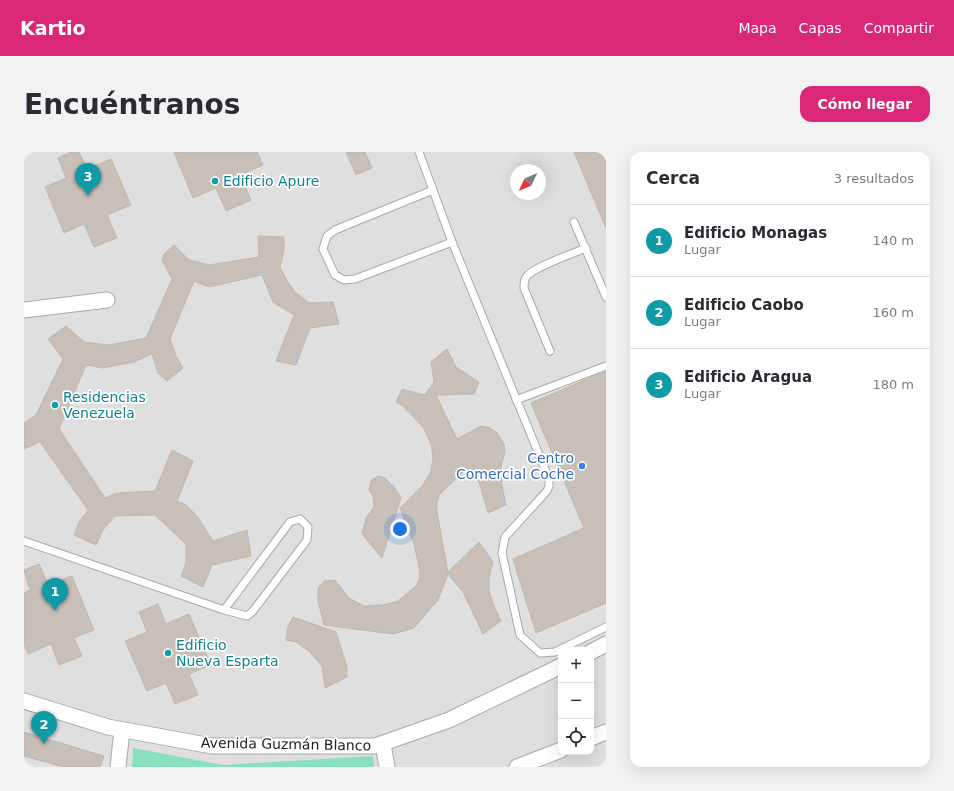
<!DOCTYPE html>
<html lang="es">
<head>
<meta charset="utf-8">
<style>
	:root { --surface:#fff; --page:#f2f2f3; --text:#2b2b33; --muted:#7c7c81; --line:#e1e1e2; --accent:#db2777 }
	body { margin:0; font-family:"DejaVu Sans",sans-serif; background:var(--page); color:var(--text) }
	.controls { position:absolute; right:12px; bottom:12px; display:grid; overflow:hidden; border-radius:8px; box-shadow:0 4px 16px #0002 }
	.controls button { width:36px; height:36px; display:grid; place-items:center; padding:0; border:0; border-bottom:1px solid var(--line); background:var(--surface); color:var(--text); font:20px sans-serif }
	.compass { position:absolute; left:486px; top:12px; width:36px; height:36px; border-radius:50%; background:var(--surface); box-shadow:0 4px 16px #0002; rotate:226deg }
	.you { position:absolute; left:376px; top:377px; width:14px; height:14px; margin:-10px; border:3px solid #fff; border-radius:50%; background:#1a73e8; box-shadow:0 0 0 6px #1a73e833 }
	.badge { display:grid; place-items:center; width:26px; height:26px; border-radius:50%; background:var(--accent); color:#fff; font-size:13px; font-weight:700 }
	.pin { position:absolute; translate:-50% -33px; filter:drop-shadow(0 1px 2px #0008) }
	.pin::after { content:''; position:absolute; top:21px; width:14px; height:12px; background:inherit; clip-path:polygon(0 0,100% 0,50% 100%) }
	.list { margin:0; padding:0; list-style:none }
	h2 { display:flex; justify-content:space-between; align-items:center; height:52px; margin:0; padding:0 16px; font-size:17px }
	h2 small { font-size:13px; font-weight:400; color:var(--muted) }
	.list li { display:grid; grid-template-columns:26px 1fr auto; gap:12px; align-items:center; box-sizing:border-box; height:72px; padding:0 16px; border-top:1px solid var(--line) }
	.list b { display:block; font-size:15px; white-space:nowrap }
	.list p { margin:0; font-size:13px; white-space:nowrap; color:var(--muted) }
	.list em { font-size:13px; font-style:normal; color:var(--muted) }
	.icon { flex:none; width:22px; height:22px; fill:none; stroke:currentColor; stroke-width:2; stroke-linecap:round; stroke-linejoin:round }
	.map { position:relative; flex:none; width:582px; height:615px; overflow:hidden; border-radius:12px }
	header { display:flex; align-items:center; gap:24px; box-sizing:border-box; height:56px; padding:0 20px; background:var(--accent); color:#fff }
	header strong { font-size:19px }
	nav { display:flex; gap:22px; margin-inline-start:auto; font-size:14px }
	.intro { display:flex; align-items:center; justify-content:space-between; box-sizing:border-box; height:96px; padding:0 24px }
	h1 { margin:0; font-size:28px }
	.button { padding:10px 18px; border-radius:12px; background:var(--accent); color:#fff; font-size:14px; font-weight:700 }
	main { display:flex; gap:24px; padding:0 24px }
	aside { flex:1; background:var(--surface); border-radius:12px; box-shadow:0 4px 16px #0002 }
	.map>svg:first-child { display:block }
	.residential { fill:#e0dfdf; fill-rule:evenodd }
	.pitch { fill:#88e0be }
	.building { fill:#c7bfb8; stroke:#c4b6ab }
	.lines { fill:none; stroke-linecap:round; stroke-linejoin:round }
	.lane-casing { stroke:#a9a9a9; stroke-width:9 }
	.street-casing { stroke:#a9a9a9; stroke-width:17 }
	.lane { stroke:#fff; stroke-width:7 }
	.street { stroke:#fff; stroke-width:15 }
	.culture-dot { fill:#0f9aa8; stroke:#fff; stroke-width:1.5 }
	.shop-dot { fill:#3f7fe0; stroke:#fff; stroke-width:1.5 }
	.labels { text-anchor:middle; stroke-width:3.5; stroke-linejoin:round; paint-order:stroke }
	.culture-label { font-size:14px; fill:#0d838f; stroke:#fff; text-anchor:start }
	.shop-label { font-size:14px; fill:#366cbe; stroke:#fff; text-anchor:end }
	.street-label { font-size:14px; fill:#222; stroke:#fff }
</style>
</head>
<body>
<header>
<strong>Kartio</strong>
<nav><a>Mapa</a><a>Capas</a><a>Compartir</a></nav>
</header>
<div class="intro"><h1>Encuéntranos</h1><a class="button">Cómo llegar</a></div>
<main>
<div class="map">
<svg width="582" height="615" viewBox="0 0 582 615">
	<rect width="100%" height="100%" fill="#f2efe9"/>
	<path class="residential" d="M0 0H582V615H0ZM492 18H516V42H492ZM537 498H567V600H537Z"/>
	<path class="pitch" d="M109 596 199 613 349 604 350 615H108Z"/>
	<g class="building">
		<path d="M47 0H55L63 17 87 7 107 53 83 63 93 86 70 95 60 72 40 81 21 35 42 26 34 6Z"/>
		<path d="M150 0H233L239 13 216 23 227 48 202 59 192 36 169 46Z"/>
		<path d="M322 0H341L348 16 332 23Z"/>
		<path d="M550 0H582V76Z"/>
		<path d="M234 84 260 85V99L256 115 262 127 271 140 285 151 309 150 315 172 286 176 272 213 252 209 270 163 249 150 238 123 185 135 170 129 146 187 152 204 159 216 143 229 134 221 128 202 110 210 79 216 62 213 35 277 81 346 92 341 131 339 148 298 169 309 153 349 162 353 173 364 189 389 223 378 227 404 188 413 179 435 157 424 162 411V392L131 363 91 364 79 378 72 393 50 383 55 370 64 358 16 290 0 297V271L12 263 39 207 24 187 42 174 60 190 85 193 122 186 148 127 138 108 140 102 150 93 165 108 185 113 235 105Z"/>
		<path d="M423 197 432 215 455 230 450 242 412 243 433 287 457 274 466 276 473 281 480 292 481 300 477 314 478 334 482 353 464 361 455 330 443 316 416 342 413 350V360L417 382 424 420 455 390 469 410 465 426V438L469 452 477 469 459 482 439 440 424 422 414 448 390 476 369 482 300 473 294 449V436L300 429 311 428 325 446 340 454 360 453 374 449 392 434 396 426 395 415 390 392 376 356 399 333 407 319 409 305 407 292 399 275 379 254 372 250 378 237 401 243 410 230 407 210Z"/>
		<path d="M582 219V451L512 481 489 407 560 376 507 251Z"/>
		<path d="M354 324 361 326 370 335 377 346 358 406 338 382 342 366 350 355 349 344 345 338 347 329Z"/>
		<path d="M15 412 24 433 48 424 70 478 50 486 58 504 35 513 27 492 4 502 0 492V441L6 438 0 418Z"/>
		<path d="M134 452 142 472 165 462 187 513 165 522 174 543 151 552 142 531 123 539 101 489 123 480 115 460Z"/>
		<path d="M269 465 312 480 323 515V525L301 536 298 514 285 499 272 490 262 488 264 475Z"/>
		<path d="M0 580 80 604 76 615H39L0 604Z"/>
	</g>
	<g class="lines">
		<defs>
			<g id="lane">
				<path d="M395 0 428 90 525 327V334L523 339 481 385 478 401 496 483 516 501 531 500 582 475"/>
				<path d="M409 38 311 78 303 84 299 97 311 123 320 128 331 127 428 90"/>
				<path d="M550 70 582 145"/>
				<path d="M526 199 500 136C500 131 500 128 503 124 512 114 548 102 562 96"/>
				<path d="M492 248 582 214"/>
				<path d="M0 389 200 458 223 464 229 459 283 388 284 375 276 367 266 370 200 458"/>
			</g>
			<g id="street">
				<path d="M0 158 83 148"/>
				<path d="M567 500 582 492"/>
				<path d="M0 549 84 575 188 594H351L425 568 537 514"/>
				<path d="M567 586 582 580"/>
				<path d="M359 592 363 615"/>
				<path d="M94 615 98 578"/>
				<path d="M493 615 537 598"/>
			</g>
		</defs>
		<use href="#lane" class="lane-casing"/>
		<use href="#street" class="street-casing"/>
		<use href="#lane" class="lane"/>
		<use href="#street" class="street"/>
	</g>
	<g class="culture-dot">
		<circle cx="191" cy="29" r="4"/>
		<circle cx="31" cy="253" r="4"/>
		<circle cx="144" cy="501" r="4"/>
	</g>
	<circle class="shop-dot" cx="558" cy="314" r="4"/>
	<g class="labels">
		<g class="culture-label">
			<text x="199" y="34">Edificio Apure</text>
			<text x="39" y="250">Residencias<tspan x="39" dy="16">Venezuela</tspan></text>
			<text x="152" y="498">Edificio<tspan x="152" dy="16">Nueva Esparta</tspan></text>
		</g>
		<g class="shop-label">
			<text x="550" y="311">Centro<tspan x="550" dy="16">Comercial Coche</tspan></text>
		</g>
		<g class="street-label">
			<text transform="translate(262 592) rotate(1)" y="5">Avenida Guzmán Blanco</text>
		</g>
	</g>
</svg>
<div class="controls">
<button>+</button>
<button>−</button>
<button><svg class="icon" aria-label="locate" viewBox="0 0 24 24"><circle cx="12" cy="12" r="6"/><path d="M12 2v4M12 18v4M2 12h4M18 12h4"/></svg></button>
</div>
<svg class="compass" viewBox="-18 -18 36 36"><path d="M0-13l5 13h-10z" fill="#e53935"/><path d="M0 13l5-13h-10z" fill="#7c7c81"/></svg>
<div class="you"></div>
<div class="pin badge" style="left:31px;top:459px;background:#0f9aa8">1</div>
<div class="pin badge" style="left:20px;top:592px;background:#0f9aa8">2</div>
<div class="pin badge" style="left:64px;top:44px;background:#0f9aa8">3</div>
</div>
<aside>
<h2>Cerca<small>3 resultados</small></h2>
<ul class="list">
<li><span class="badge" style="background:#0f9aa8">1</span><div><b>Edificio Monagas</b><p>Lugar</p></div><em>140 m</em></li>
<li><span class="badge" style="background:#0f9aa8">2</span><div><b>Edificio Caobo</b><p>Lugar</p></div><em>160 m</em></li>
<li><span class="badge" style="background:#0f9aa8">3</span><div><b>Edificio Aragua</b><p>Lugar</p></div><em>180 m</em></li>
</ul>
</aside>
</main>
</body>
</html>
